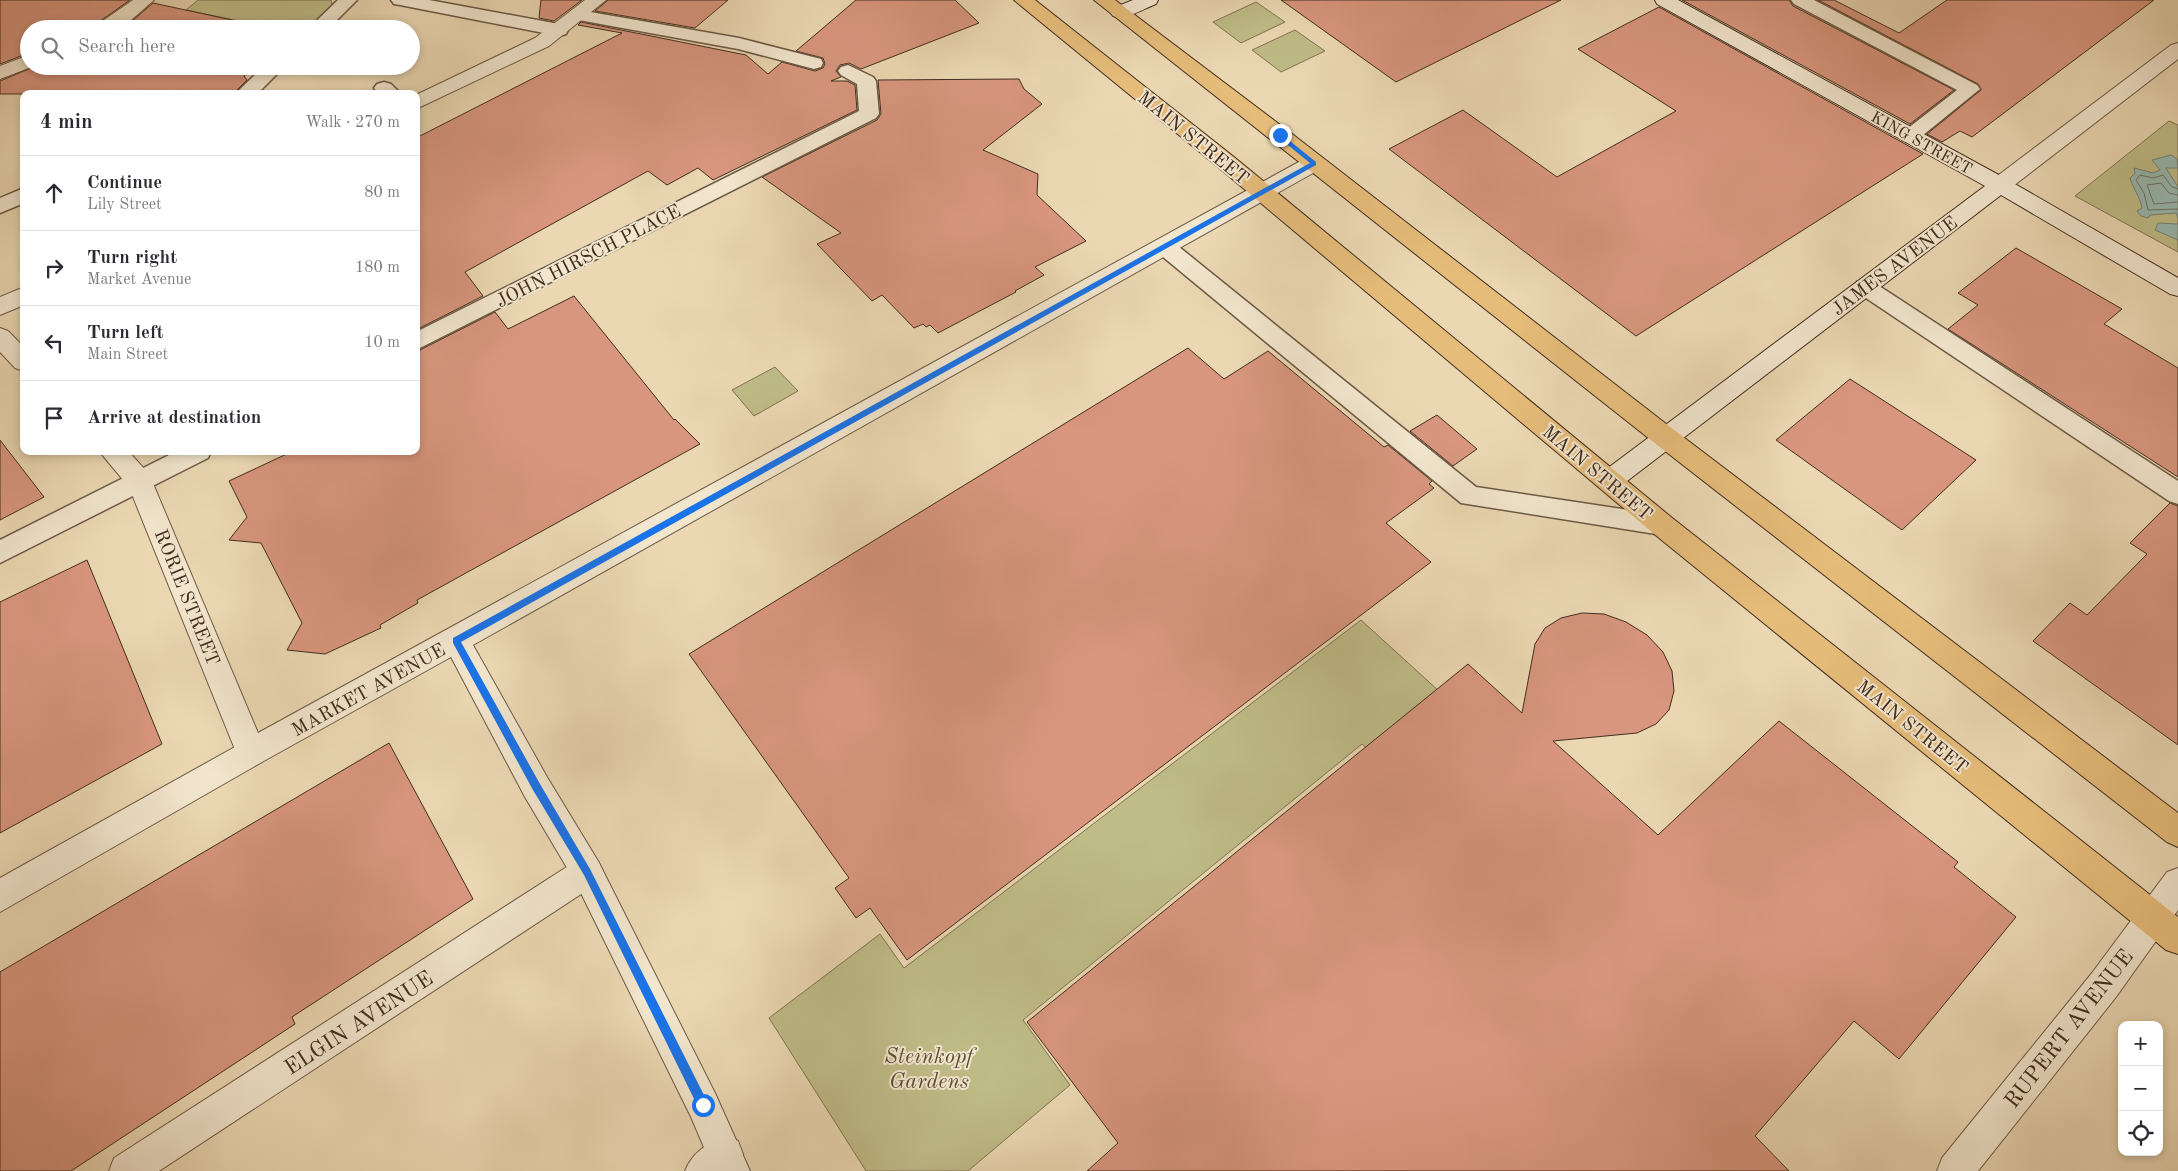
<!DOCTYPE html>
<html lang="en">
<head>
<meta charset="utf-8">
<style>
	:root { --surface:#fff; --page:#f7f7f7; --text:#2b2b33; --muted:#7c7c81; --line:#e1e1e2 }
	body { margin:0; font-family:"Old Standard TT",serif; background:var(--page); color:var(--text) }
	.controls { position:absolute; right:15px; bottom:15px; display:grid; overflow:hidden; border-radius:10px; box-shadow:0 2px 8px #0003 }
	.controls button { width:45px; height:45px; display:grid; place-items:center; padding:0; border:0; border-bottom:1px solid var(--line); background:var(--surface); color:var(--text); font:25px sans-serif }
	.stop { position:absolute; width:15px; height:15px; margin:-11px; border:4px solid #1a73e8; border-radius:50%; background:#fff }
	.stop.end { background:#1a73e8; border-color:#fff; box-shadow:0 1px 5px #0008 }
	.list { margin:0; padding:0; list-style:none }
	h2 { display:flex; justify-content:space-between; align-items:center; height:65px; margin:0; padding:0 20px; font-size:21px }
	h2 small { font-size:16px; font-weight:400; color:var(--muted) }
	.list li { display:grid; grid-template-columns:32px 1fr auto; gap:15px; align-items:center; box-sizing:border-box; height:75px; padding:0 20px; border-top:1px solid var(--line) }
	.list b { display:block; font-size:19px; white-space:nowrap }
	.list p { margin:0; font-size:16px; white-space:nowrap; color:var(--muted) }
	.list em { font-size:16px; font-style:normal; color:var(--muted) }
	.icon { flex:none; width:28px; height:28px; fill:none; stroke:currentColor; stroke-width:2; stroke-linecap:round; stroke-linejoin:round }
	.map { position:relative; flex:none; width:2178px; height:1171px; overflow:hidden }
	.search { position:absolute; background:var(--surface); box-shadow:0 2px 8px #0003; left:20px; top:20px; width:400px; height:55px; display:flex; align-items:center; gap:12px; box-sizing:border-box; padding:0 18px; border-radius:28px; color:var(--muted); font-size:19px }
	.panel { position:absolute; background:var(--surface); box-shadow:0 2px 8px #0003; left:20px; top:90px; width:400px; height:365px; border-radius:10px }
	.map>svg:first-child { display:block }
	.green { fill:#bfbc88; stroke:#807454 }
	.water { fill:#98b9b1; stroke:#768177 }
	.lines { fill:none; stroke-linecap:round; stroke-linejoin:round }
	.shore { stroke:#6d7368; stroke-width:1 }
	.building { fill:#d8967e; stroke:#422d1f }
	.service-casing { stroke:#6c5844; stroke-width:3 }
	.minor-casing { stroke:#6c5844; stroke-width:2 }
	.tertiary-casing { stroke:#6c5844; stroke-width:2 }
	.secondary-casing { stroke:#422d1f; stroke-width:2 }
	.primary-casing { stroke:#422d1f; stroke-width:2 }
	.service { fill:#f2e6ce; fill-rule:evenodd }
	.minor { fill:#f2e6ce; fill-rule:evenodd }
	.tertiary { fill:#f2e6ce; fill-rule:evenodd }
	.secondary { fill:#f2e6ce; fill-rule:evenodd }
	.primary { fill:#e6bc7a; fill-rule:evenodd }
	.route { fill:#1a73e8 }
	.labels { text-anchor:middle; stroke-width:4; stroke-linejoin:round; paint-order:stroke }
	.far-street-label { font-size:16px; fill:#422d1f; stroke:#f2e6ce }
	.street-label { font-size:19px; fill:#422d1f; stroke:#f2e6ce }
	.near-street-label { font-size:22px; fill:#422d1f; stroke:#f2e6ce }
	.near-park-label { font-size:22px; font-style:italic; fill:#5b4a34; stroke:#f2e6ce }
</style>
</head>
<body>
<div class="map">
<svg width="2178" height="1171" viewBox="0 0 2178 1171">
	<rect width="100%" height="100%" fill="#ebd8b3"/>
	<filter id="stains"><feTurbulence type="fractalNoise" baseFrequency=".004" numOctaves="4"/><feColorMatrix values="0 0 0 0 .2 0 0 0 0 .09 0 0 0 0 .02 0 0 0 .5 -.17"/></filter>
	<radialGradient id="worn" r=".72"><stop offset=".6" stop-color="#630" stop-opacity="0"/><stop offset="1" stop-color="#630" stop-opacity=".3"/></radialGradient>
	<g class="green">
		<path d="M198 0H331L333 6 308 29H277L186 10Z"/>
		<path d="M1256 2 1285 22 1241 43 1213 22Z"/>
		<path d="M1295 30 1325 51 1281 72 1252 50Z"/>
		<path d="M2169 121 2178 125V252L2075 196Z"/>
		<path d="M775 367 798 391 754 416 732 390Z"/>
		<path d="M1361 620 1451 702 1379 761 1362 744 1023 1020 1070 1085 968 1171H866L769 1018 880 934 904 968Z"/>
	</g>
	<g class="water">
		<path d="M2171 155 2177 159 2178 168H2166L2178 187V218L2176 213 2150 215 2148 218 2141 216 2137 211 2142 208C2140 196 2133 189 2130 178L2135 173 2134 168 2153 173 2160 170 2152 160Z"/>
		<path d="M2158 223 2178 224V240L2155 230Z"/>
	</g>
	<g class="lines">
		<g class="shore">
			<path d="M2178 189 2172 187 2163 175 2153 178 2140 175 2136 180 2144 193 2148 210 2178 209"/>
			<path d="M2178 195 2169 193 2161 183 2147 185 2154 204 2178 202"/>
		</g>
	</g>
	<g class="building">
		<path d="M0 0H130L89 29H29V53L0 64Z"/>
		<path d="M541 0H582L554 21 539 18Z"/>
		<path d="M608 0H728L695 28 595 11Z"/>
		<path d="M856 0H955L979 23 861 69 849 63 840 65 836 71 841 77 831 81H847L855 85 857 110 713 180 698 168 667 185 648 171 465 272 483 296 416 330V138L622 33 578 25 581 22 746 55 768 74 782 62 815 71 823 68 825 64 823 58 796 51Z"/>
		<path d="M1281 0H1561L1396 82Z"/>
		<path d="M1682 0H1789L1793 6 1954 90 1910 124Z"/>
		<path d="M1818 0H1834L1899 33 1947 0H2154L1972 137 1960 131 1942 142 1927 134 1981 90 1978 84Z"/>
		<path d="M153 3 274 29H119L131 22Z"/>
		<path d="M1659 7 1923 154 1636 336 1389 149 1463 110 1557 177 1676 111 1578 49Z"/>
		<path d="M36 66H258L244 76 247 80 233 94H0V81Z"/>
		<path d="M1019 79 1024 89 1042 104 983 150 1038 174 1037 195 1086 241 1035 267 1044 275 1015 291 1016 292 938 333 930 325 926 327 923 324 914 328 882 295 872 301 817 244 841 233 762 177 877 120 881 114 878 80Z"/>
		<path d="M2016 248 2122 309 2104 324 2178 368V477L1948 329 1978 305 1958 293Z"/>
		<path d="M574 296 674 420 675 419 700 444 417 600 418 603 380 625 381 628 325 654 287 650 302 623 261 543 229 540 247 517 229 481 293 451H416V352L495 312 508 329Z"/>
		<path d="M1188 348 1224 379 1268 351 1384 447 1388 445 1432 481 1429 484 1434 488 1386 523 1431 562 907 960 870 908 856 918 835 888 849 878 689 654Z"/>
		<path d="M1850 379 1976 460 1902 530 1776 440Z"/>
		<path d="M1437 415 1477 449 1453 466 1410 431Z"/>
		<path d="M0 440 44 497 0 520Z"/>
		<path d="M2170 503 2178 506V745L2033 641 2070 603 2087 615 2147 554 2130 543Z"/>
		<path d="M87 560 162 744 0 833V602Z"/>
		<path d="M1582 613 1604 614 1626 622 1647 635 1663 652 1672 671 1674 691 1669 710 1656 724 1637 733 1553 741 1658 835 1779 721 1958 862 1954 867 2016 917 1899 1059 1854 1021 1755 1136 1789 1171H1087L1118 1143 1027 1022 1468 664 1522 713 1535 644 1545 628 1561 618Z"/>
		<path d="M389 743 473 899 292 1017 295 1024 71 1171H0V972Z"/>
	</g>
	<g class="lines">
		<defs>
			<g id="service">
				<path d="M338 0H357L328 29H308Z"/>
				<path d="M391 0H429L559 24 566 26 568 30 566 34 559 36 400 5 394 4Z"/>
				<path d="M1791 0H1814L1977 85 1980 89 1917 140 1910 142 1903 140 1900 136 1903 132 1957 90 1794 4Z"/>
				<path d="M579 10 739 38 821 59 823 63 821 67 814 69 738 49 573 19 570 15 573 11Z"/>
				<path d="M848 65 873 77 876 81 879 114 876 118 416 350V332L859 111 857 84 841 75 838 71 841 67Z"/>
				<path d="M264 66H285L257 94H235Z"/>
				<path d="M384 82 391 84 401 94H379L374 88 377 84Z"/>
				<path d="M24 188V203L0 213V198Z"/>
				<path d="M1165 240 1173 242 1476 487 1662 515 1671 518 1675 525 1671 532 1662 535 1461 503 1157 252 1154 247 1157 242Z"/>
				<path d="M1865 279 1873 282 2178 481V504L2169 501 1857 292 1854 287 1857 282Z"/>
				<path d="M177 451H211L208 458 0 563V540Z"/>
			</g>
			<g id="minor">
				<path d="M251 738 262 742 266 752 262 762 0 912V878Z"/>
				<path d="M587 857 598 861 603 872 598 883 159 1171H109L114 1158 576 861Z"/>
				<path d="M725 1136 738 1141 743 1154 738 1167 732 1171H685C692 1153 707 1143 725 1136Z"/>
			</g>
			<g id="tertiary">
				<path d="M133 0H154L130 21 115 29H91Z"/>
				<path d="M585 0H606L549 46 416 109V95L535 38Z"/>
				<path d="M2178 43V59L2008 190 2000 192 1992 190 1989 185 1992 180 2171 45Z"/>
				<path d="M29 55V66H34L0 79V66Z"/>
				<path d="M1314 156 1322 158 1325 163 1322 168 473 645 547 777 598 861 715 1093 750 1171H714L691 1117 576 883 525 797 451 657 262 762 251 766 240 762 129 487 99 451H128L149 474 258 733 1306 158Z"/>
				<path d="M24 287V305L0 315V297Z"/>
				<path d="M0 328 8 331 24 347V371L15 368 0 352Z"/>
				<path d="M2178 868V910L2116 997 1978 1171H1937L1942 1158 2092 973 2167 872Z"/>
			</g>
			<g id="secondary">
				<path d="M1133 0H1158L1156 4C1143 9 1127 20 1113 16L1110 12 1113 8Z"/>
				<path d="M1655 0H1678L2008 180 2178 278V296L2170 294 2001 195 1618 488 1609 491 1600 488 1596 481 1600 474 1985 186 1657 4Z"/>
			</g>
			<g id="primary">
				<path d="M1014 0H1035L1234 157 1671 517 2178 917V954L2166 950 1653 533 1218 167Z"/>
				<path d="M1094 0H1115L1287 130 1674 430 2178 813V847L2167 842 1656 444Z"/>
			</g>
		</defs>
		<use href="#service" class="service-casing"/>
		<use href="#minor" class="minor-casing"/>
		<use href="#tertiary" class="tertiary-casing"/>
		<use href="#secondary" class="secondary-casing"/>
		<use href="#primary" class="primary-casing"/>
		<use href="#service" class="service"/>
		<use href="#minor" class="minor"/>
		<use href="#tertiary" class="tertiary"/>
		<use href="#secondary" class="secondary"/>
		<use href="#primary" class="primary"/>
	</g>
	<path class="route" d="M1280 133 1316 162V165L461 642 540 784 590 869 707 1101V1109H699L584 875 533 790 453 643V638L1310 163 1278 137Z"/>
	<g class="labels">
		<g class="far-street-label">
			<text transform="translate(1922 142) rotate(29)" y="6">KING STREET</text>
		</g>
		<g class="street-label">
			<text transform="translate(1194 137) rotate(39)" y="7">MAIN STREET</text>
			<text transform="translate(588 255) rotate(-27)" y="7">JOHN HIRSCH PLACE</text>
			<text transform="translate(1894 265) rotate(-37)" y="7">JAMES AVENUE</text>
			<text transform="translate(1598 472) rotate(40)" y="7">MAIN STREET</text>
			<text transform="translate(188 597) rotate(68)" y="7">RORIE STREET</text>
			<text transform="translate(368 689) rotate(-29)" y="7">MARKET AVENUE</text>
			<text transform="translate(1913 726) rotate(39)" y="7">MAIN STREET</text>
		</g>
		<g class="near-street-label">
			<text transform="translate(358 1022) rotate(-33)" y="8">ELGIN AVENUE</text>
			<text transform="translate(2068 1028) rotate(-52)" y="8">RUPERT AVENUE</text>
		</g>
		<g class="near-park-label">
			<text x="929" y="1063">Steinkopf<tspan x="929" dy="25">Gardens</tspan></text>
		</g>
	</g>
	<rect width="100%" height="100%" filter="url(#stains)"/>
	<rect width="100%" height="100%" fill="url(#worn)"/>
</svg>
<div class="controls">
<button>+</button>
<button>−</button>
<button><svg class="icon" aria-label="locate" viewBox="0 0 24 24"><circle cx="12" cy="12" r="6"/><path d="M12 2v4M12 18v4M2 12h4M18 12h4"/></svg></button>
</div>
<div class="stop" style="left:703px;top:1105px"></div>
<div class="stop end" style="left:1280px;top:135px"></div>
<div class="search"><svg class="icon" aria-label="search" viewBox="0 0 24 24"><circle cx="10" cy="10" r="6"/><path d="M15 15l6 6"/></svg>Search here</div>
<section class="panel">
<h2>4 min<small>Walk · 270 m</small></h2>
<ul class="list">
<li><svg class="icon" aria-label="ahead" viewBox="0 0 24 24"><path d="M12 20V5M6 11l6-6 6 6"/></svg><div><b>Continue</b><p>Lily Street</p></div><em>80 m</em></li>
<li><svg class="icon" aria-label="right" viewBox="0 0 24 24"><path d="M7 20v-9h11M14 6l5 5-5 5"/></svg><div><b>Turn right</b><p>Market Avenue</p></div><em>180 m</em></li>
<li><svg class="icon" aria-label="left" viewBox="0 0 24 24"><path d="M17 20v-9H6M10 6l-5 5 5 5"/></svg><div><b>Turn left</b><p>Main Street</p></div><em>10 m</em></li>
<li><svg class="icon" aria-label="arrive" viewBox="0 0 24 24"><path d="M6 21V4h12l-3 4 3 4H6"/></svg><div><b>Arrive at destination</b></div></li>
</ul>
</section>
</div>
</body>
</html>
